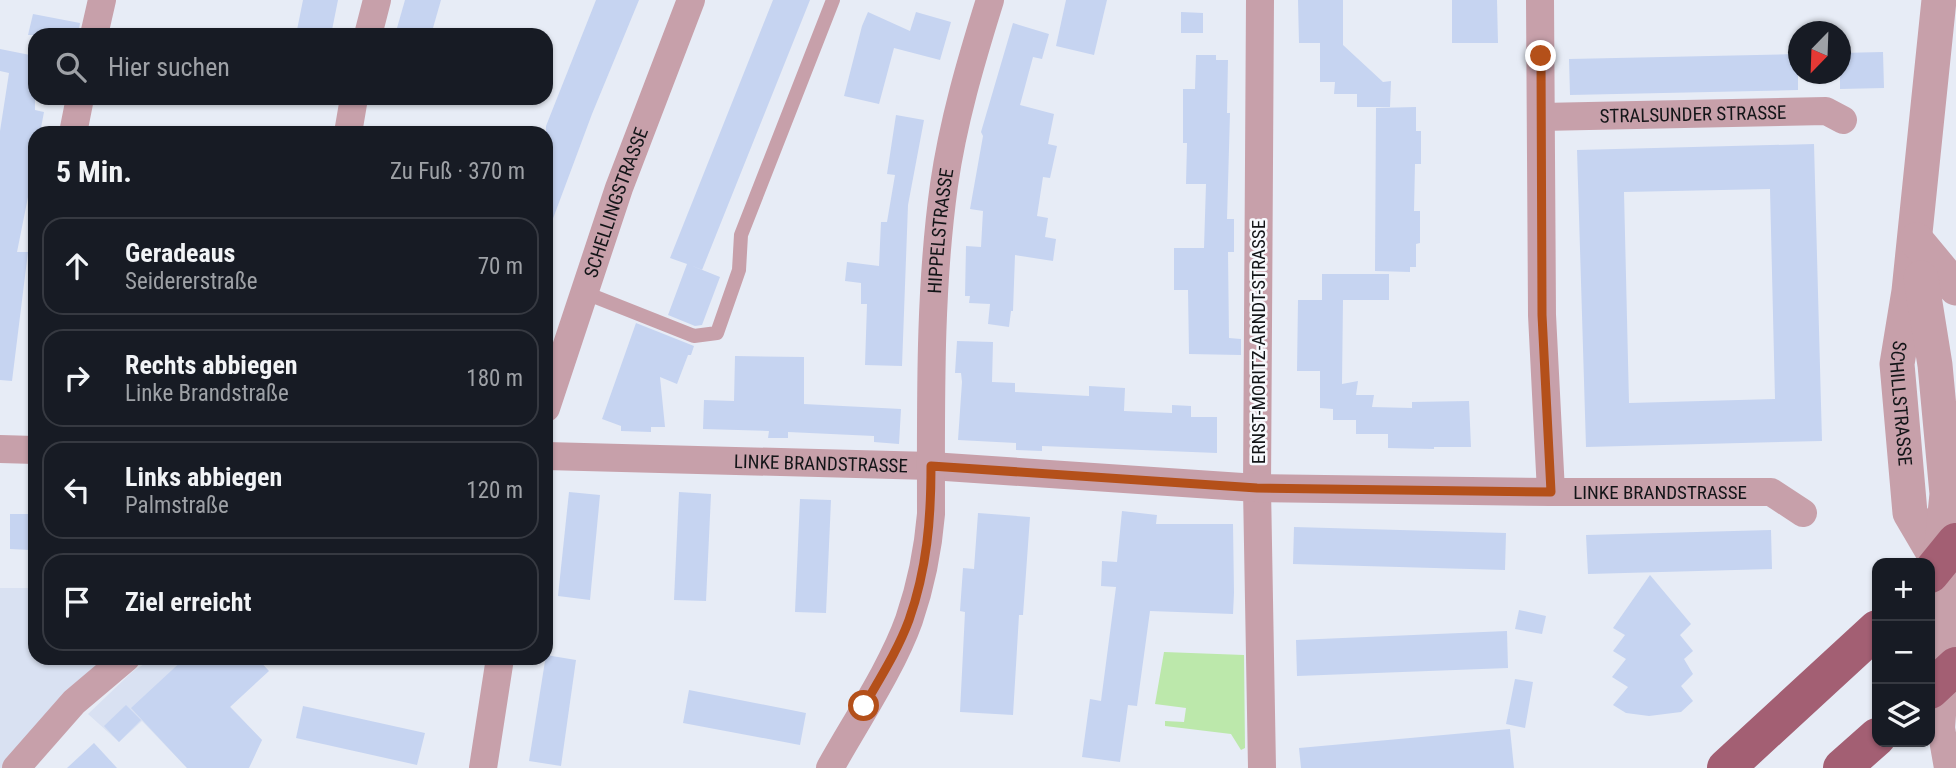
<!DOCTYPE html>
<html lang="de">
<head>
<meta charset="utf-8">
<style>
	:root { --surface:#171b24; --page:#242831; --text:#f1f3f6; --muted:#9ea1a6; --line:#363941 }
	body { margin:0; font-family:"Roboto Condensed",sans-serif; background:var(--page); color:var(--text) }
	.controls { position:absolute; right:21px; bottom:21px; display:grid; overflow:hidden; border-radius:14px; box-shadow:0 2px 5px #0004 }
	.controls button { width:63px; height:63px; display:grid; place-items:center; padding:0; border:0; border-bottom:2px solid var(--line); background:var(--surface); color:var(--text); font:35px sans-serif }
	.compass { position:absolute; left:1788px; top:21px; width:63px; height:63px; border-radius:50%; background:var(--surface); box-shadow:0 2px 5px #0004; rotate:203deg }
	.stop { position:absolute; width:21px; height:21px; margin:-16px; border:5px solid #b4501a; border-radius:50%; background:#fff }
	.stop.end { background:#b4501a; border-color:#fff; box-shadow:0 2px 7px #0008 }
	.list { margin:0; padding:0; list-style:none }
	h2 { display:flex; justify-content:space-between; align-items:center; height:91px; margin:0; padding:0 28px; font-size:30px }
	h2 small { font-size:23px; font-weight:400; color:var(--muted) }
	.list li { display:grid; grid-template-columns:46px 1fr auto; gap:21px; align-items:center; box-sizing:border-box; height:98px; margin:0 14px 14px; padding:0 14px; border:2px solid var(--line); border-radius:21px }
	.list b { display:block; font-size:26px; white-space:nowrap }
	.list p { margin:0; font-size:23px; white-space:nowrap; color:var(--muted) }
	.list em { font-size:23px; font-style:normal; color:var(--muted) }
	.icon { flex:none; width:38px; height:38px; fill:none; stroke:currentColor; stroke-width:2; stroke-linecap:round; stroke-linejoin:round }
	.map { position:relative; flex:none; width:1956px; height:768px; overflow:hidden }
	.search { position:absolute; background:var(--surface); box-shadow:0 2px 5px #0004; left:28px; top:28px; width:525px; height:77px; display:flex; align-items:center; gap:18px; box-sizing:border-box; padding:0 24px; border-radius:21px; color:var(--muted); font-size:26px }
	.panel { position:absolute; background:var(--surface); box-shadow:0 2px 5px #0004; left:28px; top:126px; width:525px; height:539px; border-radius:21px }
	.map>svg:first-child { display:block }
	.built { fill:#d9e1f2 }
	.green { fill:#bce8ab }
	.building { fill:#c6d4f1; fill-rule:evenodd }
	.lines { fill:none; stroke-linecap:round; stroke-linejoin:round }
	.service { stroke:#c7a0aa; stroke-width:14 }
	.minor { stroke:#c7a0aa; stroke-width:28 }
	.tertiary { stroke:#c7a0aa; stroke-width:35 }
	.primary { stroke:#a35f73; stroke-width:38 }
	.route { stroke:#b4501a; stroke-width:9 }
	.labels { text-anchor:middle; stroke-width:5; stroke-linejoin:round; paint-order:stroke }
	.street-label { font-size:19px; fill:#131518; stroke:#f7f9fd }
</style>
</head>
<body>
<div class="map">
<svg width="1956" height="768" viewBox="0 0 1956 768">
	<rect width="100%" height="100%" fill="#e7ecf6"/>
	<g class="built">
		<path d="M0 588H35V658H106L65 695 2 768H0Z"/>
		<path d="M153 658H184L262 740 246 768H187L142 721 119 742 88 714 132 672Z"/>
	</g>
	<path class="green" d="M1164 652 1244 655 1245 748 1241 750 1231 734 1165 726V721L1184 722 1186 708 1155 704Z"/>
	<g class="building">
		<path d="M303 0H338L331 35H296Z"/>
		<path d="M405 0H441L431 35H395Z"/>
		<path d="M596 0H639L592 114 548 232H546V126Z"/>
		<path d="M773 0H810L702 270 690 265 720 277 702 325 695 326 668 315 687 264 670 258Z"/>
		<path d="M1066 0H1107L1094 55 1056 46Z"/>
		<path d="M1298 0H1343V45L1383 82 1391 81 1390 107H1357V94H1334L1335 82H1320V43H1299Z"/>
		<path d="M1452 0H1497L1498 43H1452Z"/>
		<path d="M868 12 910 31 916 12 951 22 940 60 894 48 879 104 844 96 862 26Z"/>
		<path d="M1181 12 1203 13V33H1181Z"/>
		<path d="M33 14 80 23 78 35H28Z"/>
		<path d="M1013 23 1049 34 1042 59 1033 57 1020 105 1054 114 1048 144 1057 146 1050 178 1043 177 1037 216 1048 218 1045 237 1056 239 1053 261 1015 255 1013 311H1011L1009 327 988 324 990 304 969 303 970 296H965L966 246 981 247 983 211 970 209 983 136 981 132Z"/>
		<path d="M0 49 35 56V110L44 112 40 133H35V162L17 252H28L12 381 0 380V131L9 73 0 71Z"/>
		<path d="M1883 52 1884 88 1840 89V53Z"/>
		<path d="M1798 54V90L1570 95 1569 59Z"/>
		<path d="M1196 55H1216V60H1228L1227 113H1230L1227 219H1234V252H1228L1229 338 1241 339V355L1189 354 1188 290H1174V248H1204L1206 184H1186L1187 143H1183V89H1195Z"/>
		<path d="M1416 107V131H1421V164H1415L1414 211H1420V243L1416 244V267H1410V272L1375 271 1376 108Z"/>
		<path d="M896 115 924 120 908 205 902 366 865 365 867 304H861V283L845 281 847 262 879 266 881 222H887L895 175 887 174Z"/>
		<path d="M1814 144 1822 441 1586 447 1577 150ZM1770 189 1775 399 1629 403 1624 192Z"/>
		<path d="M1322 274H1389V300H1343L1342 384 1358 381 1356 395H1374L1372 407 1412 408V402L1469 401 1471 447H1434V449L1388 448V434H1356V420H1333V409L1320 408V371H1297L1298 300H1322Z"/>
		<path d="M636 323 694 346 691 355H688L677 384 660 377 665 427H651V432L621 431V426L602 419Z"/>
		<path d="M957 341 993 342 992 382 1015 383V392L1089 396V386L1125 388 1124 411 1172 413V405L1191 406V417H1217V453L1042 446V451L1016 450V443L958 440 962 382 961 373H955Z"/>
		<path d="M735 356 804 357V404L901 409 899 444 874 442V436L788 432V438H768L769 431 703 429 704 400 734 401Z"/>
		<path d="M569 492 600 495 590 600 558 596Z"/>
		<path d="M679 492 711 494 706 601 674 600Z"/>
		<path d="M800 499 831 500 826 613 795 612Z"/>
		<path d="M1122 511 1157 515 1156 524H1233L1234 593 1233 614 1150 611 1137 706 1128 705 1120 762 1082 757 1090 699 1101 701 1116 587 1101 586 1102 561 1117 562Z"/>
		<path d="M978 513 1030 517 1023 615H1019L1013 715 960 712 965 612 960 611 963 568 974 569Z"/>
		<path d="M10 514H30V550L10 549Z"/>
		<path d="M1294 527 1506 533 1505 570 1293 564Z"/>
		<path d="M1771 530 1772 569 1588 574 1586 535Z"/>
		<path d="M1650 575 1691 624 1680 635 1693 651 1684 659 1693 674 1681 686 1693 701 1681 712 1649 716 1626 713 1613 705 1628 687 1612 677 1626 659 1613 651 1625 635 1613 628Z"/>
		<path d="M1519 610 1546 616 1542 634 1515 629Z"/>
		<path d="M1507 631 1508 668 1297 676 1296 640Z"/>
		<path d="M546 655 576 660 561 766 529 761Z"/>
		<path d="M185 658H257L269 671 230 707 262 740 249 768H187L131 708Z"/>
		<path d="M1515 679 1533 682 1525 728 1506 724Z"/>
		<path d="M689 690 806 713 800 745 683 723Z"/>
		<path d="M126 705 141 720 119 742 104 726Z"/>
		<path d="M303 706 425 733 417 765 296 738Z"/>
		<path d="M1510 729 1514 768H1301L1299 748Z"/>
		<path d="M94 743 117 768H67Z"/>
	</g>
	<g class="lines">
		<path class="service" d="M583 292 694 336 717 333 739 270 741 235 833 0"/>
		<g class="minor">
			<path d="M1260 0 1257 488 1262 768"/>
			<path d="M1540 0 1542 315 1551 492"/>
			<path d="M94 35 102 0"/>
			<path d="M368 35 377 0"/>
			<path id="s1" d="M1541 117 1826 111 1843 120"/>
			<path d="M73 133 80 98"/>
			<path d="M348 133 354 98"/>
			<path id="s2" d="M546 408 619 188 691 0"/>
			<path d="M0 449 35 450"/>
			<path id="s3" d="M546 456 931 466 1257 488 1551 492H1771L1803 513"/>
			<path d="M1945 676 1941 728 1948 768"/>
			<path d="M16 768 74 702 126 658"/>
			<path d="M483 768 500 658"/>
			<path id="s4" d="M830 768C855 723 892 668 909 620 921 585 928 550 931 514 931 405 929 293 944 185 953 122 971 61 990 0"/>
		</g>
		<g class="tertiary">
			<path id="s5" d="M1939 0 1909 291 1897 364 1910 513 1940 564"/>
			<path d="M1916 240 1956 288"/>
			<path d="M1921 278 1935 365 1947 494 1940 564 1945 676"/>
		</g>
		<g class="primary">
			<path d="M1930 574 1956 542"/>
			<path d="M1930 690 1956 666"/>
			<path d="M1726 768 1877 629"/>
			<path d="M1842 768 1877 737"/>
		</g>
	</g>
	<g class="lines">
		<path class="route" d="M864 706C880 678 898 650 909 620 927 569 931 519 931 466L1257 488 1551 492 1542 315 1541 56"/>
	</g>
	<g class="labels">
		<g class="street-label">
			<text dy="7" stroke="none"><textPath href="#s1" startOffset="152">STRALSUNDER STRASSE</textPath></text>
			<text dy="7" stroke="none"><textPath href="#s2" startOffset="217">SCHELLINGSTRASSE</textPath></text>
			<text dy="7" stroke="none"><textPath href="#s4" startOffset="560">HIPPELSTRASSE</textPath></text>
			<text transform="translate(1258 342) rotate(-90)" y="7">ERNST-MORITZ-ARNDT-STRASSE</text>
			<text dy="7" stroke="none"><textPath href="#s5" startOffset="406">SCHILLSTRASSE</textPath></text>
			<text dy="7" stroke="none"><textPath href="#s3" startOffset="275">LINKE BRANDSTRASSE</textPath></text>
			<text dy="7" stroke="none"><textPath href="#s3" startOffset="1115">LINKE BRANDSTRASSE</textPath></text>
		</g>
	</g>
</svg>
<div class="controls">
<button>+</button>
<button>−</button>
<button><svg class="icon" aria-label="layers" viewBox="0 0 24 24"><path d="M12 4l9 5-9 5-9-5zM3 14l9 5 9-5"/></svg></button>
</div>
<svg class="compass" viewBox="-18 -18 36 36"><path d="M0-13l5 13h-10z" fill="#e53935"/><path d="M0 13l5-13h-10z" fill="#9ea1a6"/></svg>
<div class="stop" style="left:864px;top:706px"></div>
<div class="stop end" style="left:1541px;top:56px"></div>
<div class="search"><svg class="icon" aria-label="search" viewBox="0 0 24 24"><circle cx="10" cy="10" r="6"/><path d="M15 15l6 6"/></svg>Hier suchen</div>
<section class="panel">
<h2>5 Min.<small>Zu Fuß · 370 m</small></h2>
<ul class="list">
<li><svg class="icon" aria-label="ahead" viewBox="0 0 24 24"><path d="M12 20V5M6 11l6-6 6 6"/></svg><div><b>Geradeaus</b><p>Seidererstraße</p></div><em>70 m</em></li>
<li><svg class="icon" aria-label="right" viewBox="0 0 24 24"><path d="M7 20v-9h11M14 6l5 5-5 5"/></svg><div><b>Rechts abbiegen</b><p>Linke Brandstraße</p></div><em>180 m</em></li>
<li><svg class="icon" aria-label="left" viewBox="0 0 24 24"><path d="M17 20v-9H6M10 6l-5 5 5 5"/></svg><div><b>Links abbiegen</b><p>Palmstraße</p></div><em>120 m</em></li>
<li><svg class="icon" aria-label="arrive" viewBox="0 0 24 24"><path d="M6 21V4h12l-3 4 3 4H6"/></svg><div><b>Ziel erreicht</b></div></li>
</ul>
</section>
</div>
</body>
</html>
